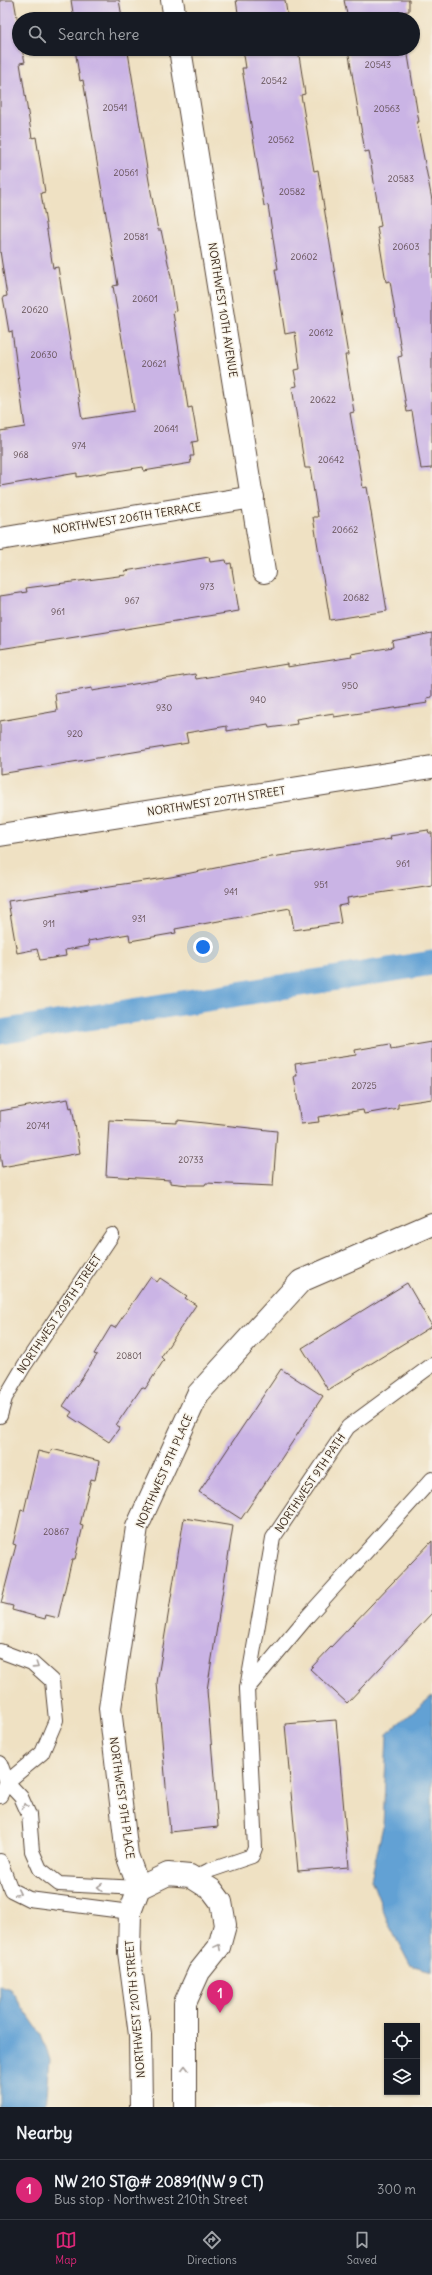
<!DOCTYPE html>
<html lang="en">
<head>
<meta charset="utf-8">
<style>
	:root { --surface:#171b24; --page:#242831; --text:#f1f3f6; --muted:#9ea1a6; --line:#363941; --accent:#db2777 }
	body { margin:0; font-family:Delius,sans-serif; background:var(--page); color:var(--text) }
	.controls { position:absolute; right:12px; bottom:12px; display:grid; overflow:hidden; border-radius:0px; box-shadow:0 1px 3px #0004 }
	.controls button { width:36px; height:36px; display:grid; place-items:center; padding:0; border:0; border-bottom:1px solid var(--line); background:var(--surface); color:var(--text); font:20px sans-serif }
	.you { position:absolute; left:203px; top:947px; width:14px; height:14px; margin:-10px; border:3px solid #fff; border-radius:50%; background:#1a73e8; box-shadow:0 0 0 6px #1a73e833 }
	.badge { display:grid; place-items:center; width:26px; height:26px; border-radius:50%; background:var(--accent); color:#fff; font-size:13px; font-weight:700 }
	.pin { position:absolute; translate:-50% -33px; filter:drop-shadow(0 1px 2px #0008) }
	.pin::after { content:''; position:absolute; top:21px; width:14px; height:12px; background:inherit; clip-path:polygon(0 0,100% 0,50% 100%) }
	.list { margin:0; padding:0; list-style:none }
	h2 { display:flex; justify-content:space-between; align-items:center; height:52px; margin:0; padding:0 16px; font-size:17px }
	h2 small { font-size:13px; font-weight:400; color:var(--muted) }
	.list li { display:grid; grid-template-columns:26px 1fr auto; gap:12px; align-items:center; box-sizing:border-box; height:60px; padding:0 16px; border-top:1px solid var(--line) }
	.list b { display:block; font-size:15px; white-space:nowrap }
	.list p { margin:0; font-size:13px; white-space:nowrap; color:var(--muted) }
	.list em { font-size:13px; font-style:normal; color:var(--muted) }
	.icon { flex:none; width:22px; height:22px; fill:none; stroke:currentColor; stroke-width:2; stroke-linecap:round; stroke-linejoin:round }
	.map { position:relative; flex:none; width:432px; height:2107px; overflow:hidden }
	.search { position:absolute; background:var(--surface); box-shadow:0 1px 3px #0004; left:12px; right:12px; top:12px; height:44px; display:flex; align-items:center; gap:10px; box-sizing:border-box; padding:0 14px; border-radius:22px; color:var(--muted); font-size:15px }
	.sheet { height:112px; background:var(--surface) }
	nav { display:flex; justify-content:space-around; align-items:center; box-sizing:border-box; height:56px; border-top:1px solid var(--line); background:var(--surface); font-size:11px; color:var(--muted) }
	nav a { display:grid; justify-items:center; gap:2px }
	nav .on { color:var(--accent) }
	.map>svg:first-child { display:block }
	.water { fill:#62a1d4; stroke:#4e6679 }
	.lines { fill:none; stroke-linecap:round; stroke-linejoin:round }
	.canal { stroke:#62a1d4; stroke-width:25 }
	.building { fill:#cab4e5 }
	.service-casing { stroke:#564537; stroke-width:16 }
	.minor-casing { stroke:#564537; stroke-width:24 }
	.service { stroke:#fff; stroke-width:14 }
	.minor { stroke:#fff; stroke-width:22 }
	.oneway { stroke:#a79f9a }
	.labels { text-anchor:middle; stroke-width:3; stroke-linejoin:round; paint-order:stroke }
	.number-label { font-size:9px; fill:#5f4c50 }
	.street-label { font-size:11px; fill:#3b2a1e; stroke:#f7f3e8 }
</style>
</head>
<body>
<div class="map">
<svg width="432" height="2107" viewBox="0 0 432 2107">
	<rect width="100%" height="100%" fill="#f7f3e8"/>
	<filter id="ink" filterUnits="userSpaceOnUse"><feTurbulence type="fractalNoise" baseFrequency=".025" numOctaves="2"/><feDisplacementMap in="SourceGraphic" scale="8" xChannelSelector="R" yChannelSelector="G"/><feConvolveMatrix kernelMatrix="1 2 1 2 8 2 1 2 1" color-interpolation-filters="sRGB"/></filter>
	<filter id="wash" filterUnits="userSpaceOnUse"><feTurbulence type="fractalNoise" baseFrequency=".012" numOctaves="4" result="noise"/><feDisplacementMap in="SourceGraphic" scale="16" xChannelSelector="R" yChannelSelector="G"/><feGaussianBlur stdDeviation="0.9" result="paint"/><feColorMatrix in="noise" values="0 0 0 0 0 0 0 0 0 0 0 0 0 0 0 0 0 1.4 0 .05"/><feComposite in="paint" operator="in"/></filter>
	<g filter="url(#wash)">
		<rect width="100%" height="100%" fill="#efe1c3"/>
		<g class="water">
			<path d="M432 1696V1971L410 1965 388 1923 371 1879 383 1826 387 1734Z"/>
			<path d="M0 1985 10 1989 41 2034 50 2060 46 2107H0Z"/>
		</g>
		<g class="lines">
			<path class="canal" d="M0 1032 432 963"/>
		</g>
		<g id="blocks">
			<g class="building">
				<path d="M0 0H14L19 29V49H22L25 62 20 63 32 138 36 137 45 192 41 193 53 268 58 267 82 419 134 411 113 286 118 285 83 80 80 81 75 49H134L128 52 149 181 158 230H161L171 277 176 311 173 312 188 408 192 407 198 441 192 442 194 456H190L191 463 144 471 143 467 77 477V473L0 486V431L25 427 12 331 9 332 3 297 7 296 0 251Z"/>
				<path d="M71 0H119L122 17 128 16 129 19H74Z"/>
				<path d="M236 0H285L288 19H239Z"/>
				<path d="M344 0H409V11L348 19Z"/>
				<path d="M243 49H298L305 94 301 95 314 171 318 170 348 355H345L354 412 350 413 363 488 367 487 387 611 330 620 313 517H318L310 468H305L292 387 297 386 294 370 300 369 295 332 285 334 275 269H278L274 245 268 205 264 206 242 68H246Z"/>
				<path d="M348 49H407L419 122H417L432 200V468L421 469 412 411 407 412 398 357 402 356 390 281 386 282 377 227 381 226 369 151 365 152Z"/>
				<path d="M209 557 210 562 226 560 227 564 231 563 239 611 0 649V596L27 592 26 588 126 575 125 571Z"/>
				<path d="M432 633V697L427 698 428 703 334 717V713L296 719 297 724 269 728 268 724 227 731V726L186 733 188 743 0 774V721L57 711 55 694 92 688V691L195 674 196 679 287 664V667L352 657 351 654 393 647 392 641Z"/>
				<path d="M428 830 429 833H432V885L347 898 348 904 338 906 341 923 294 930 290 908 175 929 176 933 130 941 129 934 88 941 89 946 65 950 66 956 40 960 37 949 17 953 8 901 171 877 265 858 391 839 390 836Z"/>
				<path d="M432 1042V1099L398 1104V1108L364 1114 363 1110 318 1117 319 1122 301 1124 294 1076H297L295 1064 356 1055 355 1050 390 1044 391 1049Z"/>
				<path d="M68 1099 70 1108 72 1107 80 1153 2 1167 0 1154V1111Z"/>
				<path d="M109 1120 177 1123V1120L277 1131 273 1186 206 1183 205 1185H188L170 1183V1180L106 1176Z"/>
				<path d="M150 1277 157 1282 160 1278 187 1296 185 1298 196 1305 161 1357 164 1360 145 1389 142 1387 116 1425 120 1427 109 1442 69 1416 72 1412 63 1406 97 1355 94 1354 111 1326 115 1328Z"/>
				<path d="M407 1283 432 1326 328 1390 302 1348Z"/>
				<path d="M281 1369 323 1396 241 1519 199 1492Z"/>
				<path d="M52 1449 99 1461 95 1480 91 1479 80 1525 83 1526 75 1559H72L58 1618 46 1615 45 1619 12 1610 13 1606 1 1603 16 1545 13 1544 21 1510 24 1511 38 1451 50 1454Z"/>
				<path d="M184 1518 233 1526 207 1690 218 1827 170 1832 157 1683Z"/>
				<path d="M432 1541V1613L347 1703 310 1669Z"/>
				<path d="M336 1720 349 1867 298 1871 285 1724Z"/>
			</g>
		</g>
	</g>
	<g filter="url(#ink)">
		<use href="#blocks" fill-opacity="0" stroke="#564537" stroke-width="1"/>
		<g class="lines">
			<defs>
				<g id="service">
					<path d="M0 1416 5 1398 24 1366 112 1235"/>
					<path d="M0 1651 32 1663 52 1681 56 1720 42 1753 7 1782 0 1796"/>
					<path d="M247 1688 273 1538 348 1427 432 1365"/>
					<path d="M0 1763 7 1782 21 1797 29 1815 32 1851 40 1869 59 1884 139 1888"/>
					<path d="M0 1861 11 1890 29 1899 130 1912"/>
					<path d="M194 1878 208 1871 252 1856 255 1848 247 1689 308 1616 432 1479"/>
				</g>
				<g id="minor">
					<path d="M172 0 175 19"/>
					<path d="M180 49 264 572"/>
					<path d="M0 539 253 497"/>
					<path d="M0 835 432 767"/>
					<path d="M139 1888 127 1855 110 1708 137 1527 198 1394 301 1281 432 1224"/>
					<path d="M141 2107 140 2035 129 1952 130 1912 139 1888 168 1874 190 1876 212 1890 221 1902 225 1925 219 1947 199 1972 185 2003V2107"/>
				</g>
			</defs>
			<use href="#service" class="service-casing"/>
			<use href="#minor" class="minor-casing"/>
			<use href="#service" class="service"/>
			<use href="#minor" class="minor"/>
		</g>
		<defs><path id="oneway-chevron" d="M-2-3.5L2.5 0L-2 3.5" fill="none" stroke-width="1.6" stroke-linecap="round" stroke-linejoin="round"/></defs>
		<g class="oneway">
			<use href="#oneway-chevron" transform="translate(36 1666) rotate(33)"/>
			<use href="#oneway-chevron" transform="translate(25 1806) rotate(-111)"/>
			<use href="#oneway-chevron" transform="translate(100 1887) rotate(-178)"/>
			<use href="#oneway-chevron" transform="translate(18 1893) rotate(25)"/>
			<use href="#oneway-chevron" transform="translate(218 1947) rotate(-62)"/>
			<use href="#oneway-chevron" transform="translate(185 2068) rotate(-90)"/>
		</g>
	</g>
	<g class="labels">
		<g class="number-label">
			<text x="378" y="68">20543</text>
			<text x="274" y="84">20542</text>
			<text x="115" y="111">20541</text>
			<text x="387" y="112">20563</text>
			<text x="281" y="143">20562</text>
			<text x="126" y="176">20561</text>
			<text x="401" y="182">20583</text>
			<text x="292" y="195">20582</text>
			<text x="136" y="240">20581</text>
			<text x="406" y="250">20603</text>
			<text x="304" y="260">20602</text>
			<text x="145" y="302">20601</text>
			<text x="35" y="313">20620</text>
			<text x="321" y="336">20612</text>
			<text x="44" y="358">20630</text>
			<text x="154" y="367">20621</text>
			<text x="323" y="403">20622</text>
			<text x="166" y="432">20641</text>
			<text x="79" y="449">974</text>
			<text x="21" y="458">968</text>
			<text x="331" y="463">20642</text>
			<text x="345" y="533">20662</text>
			<text x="207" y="590">973</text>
			<text x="356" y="601">20682</text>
			<text x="132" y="604">967</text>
			<text x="58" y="615">961</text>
			<text x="350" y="689">950</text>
			<text x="258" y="703">940</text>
			<text x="164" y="711">930</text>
			<text x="75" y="737">920</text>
			<text x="403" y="867">961</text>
			<text x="321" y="888">951</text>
			<text x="231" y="895">941</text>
			<text x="139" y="922">931</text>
			<text x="49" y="927">911</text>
			<text x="364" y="1089">20725</text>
			<text x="38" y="1129">20741</text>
			<text x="191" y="1163">20733</text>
			<text x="129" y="1359">20801</text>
			<text x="56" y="1535">20867</text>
		</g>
		<g class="street-label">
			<text transform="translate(223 310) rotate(81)" y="4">NORTHWEST 10TH AVENUE</text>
			<text transform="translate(127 518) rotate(-9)" y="4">NORTHWEST 206TH TERRACE</text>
			<text transform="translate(216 801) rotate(-9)" y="4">NORTHWEST 207TH STREET</text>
			<text transform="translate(59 1314) rotate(-56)" y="4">NORTHWEST 209TH STREET</text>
			<text transform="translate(164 1471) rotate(-66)" y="4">NORTHWEST 9TH PLACE</text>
			<text transform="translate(310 1483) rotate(-56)" y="4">NORTHWEST 9TH PATH</text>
			<text transform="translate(122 1798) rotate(82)" y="4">NORTHWEST 9TH PLACE</text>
			<text transform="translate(135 2009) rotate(-95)" y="4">NORTHWEST 210TH STREET</text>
		</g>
	</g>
</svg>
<div class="controls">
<button><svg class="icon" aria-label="locate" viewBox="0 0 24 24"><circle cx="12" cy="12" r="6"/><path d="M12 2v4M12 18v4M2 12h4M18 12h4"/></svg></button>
<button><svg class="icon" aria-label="layers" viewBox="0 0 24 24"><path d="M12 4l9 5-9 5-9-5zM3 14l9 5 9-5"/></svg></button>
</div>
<div class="you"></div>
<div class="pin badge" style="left:220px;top:2013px">1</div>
<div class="search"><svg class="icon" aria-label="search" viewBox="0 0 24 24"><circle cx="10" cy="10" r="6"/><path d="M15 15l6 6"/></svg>Search here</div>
</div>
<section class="sheet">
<h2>Nearby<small></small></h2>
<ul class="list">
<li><span class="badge">1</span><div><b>NW 210 ST@# 20891(NW 9 CT)</b><p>Bus stop · Northwest 210th Street</p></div><em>300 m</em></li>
</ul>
</section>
<nav>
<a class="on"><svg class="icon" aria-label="map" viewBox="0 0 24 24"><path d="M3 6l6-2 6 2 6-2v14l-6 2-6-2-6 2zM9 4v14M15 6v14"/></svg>Map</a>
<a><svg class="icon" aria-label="directions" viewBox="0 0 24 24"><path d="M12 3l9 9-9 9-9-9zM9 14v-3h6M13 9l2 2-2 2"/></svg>Directions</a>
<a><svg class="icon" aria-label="saved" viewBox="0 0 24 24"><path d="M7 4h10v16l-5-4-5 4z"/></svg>Saved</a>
</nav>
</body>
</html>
